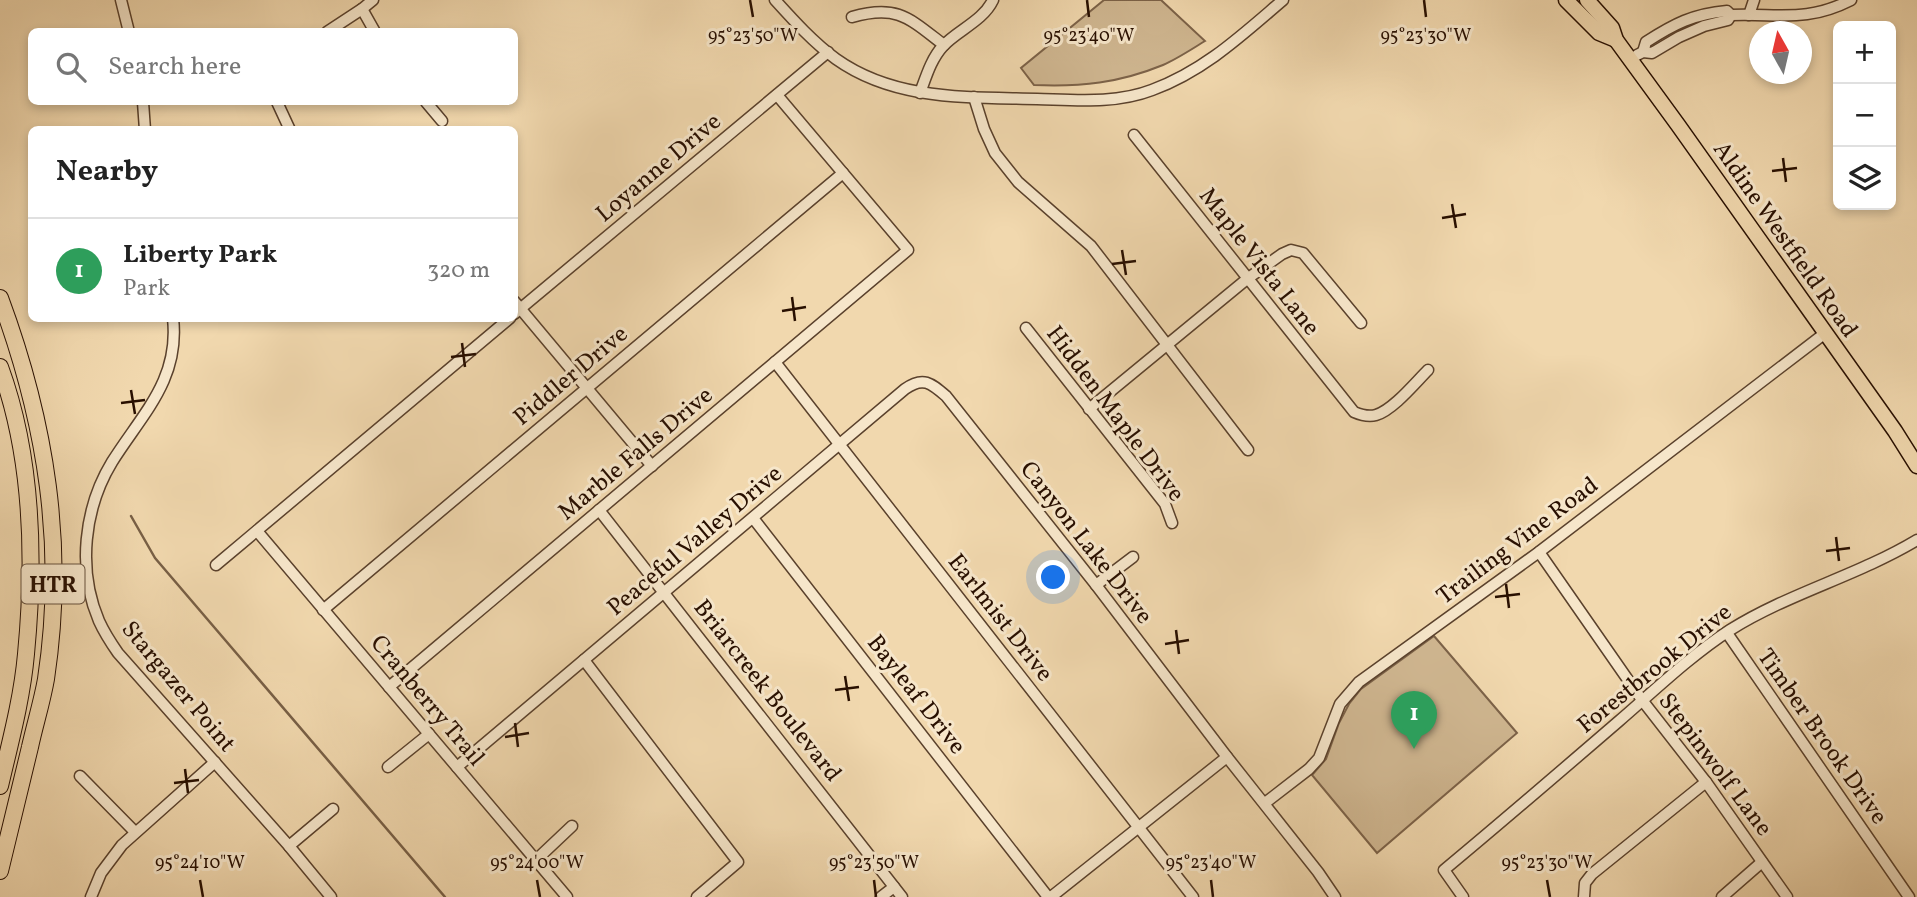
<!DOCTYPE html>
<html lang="en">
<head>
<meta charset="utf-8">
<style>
	:root { --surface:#fff; --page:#f6f6f6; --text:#222; --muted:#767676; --line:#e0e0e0; --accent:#1a73e8 }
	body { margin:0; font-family:Vollkorn,serif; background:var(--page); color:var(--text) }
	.controls { position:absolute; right:21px; top:21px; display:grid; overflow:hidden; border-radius:10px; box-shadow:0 4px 10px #0003 }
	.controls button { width:63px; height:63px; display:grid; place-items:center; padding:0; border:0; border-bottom:2px solid var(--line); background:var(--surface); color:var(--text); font:35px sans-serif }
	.compass { position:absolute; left:1749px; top:21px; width:63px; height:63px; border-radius:50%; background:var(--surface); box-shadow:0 4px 10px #0003; rotate:352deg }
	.you { position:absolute; left:1054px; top:578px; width:24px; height:24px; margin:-18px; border:5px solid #fff; border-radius:50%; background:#1a73e8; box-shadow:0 0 0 10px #1a73e833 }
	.badge { display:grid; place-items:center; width:46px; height:46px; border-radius:50%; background:var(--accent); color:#fff; font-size:23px; font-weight:700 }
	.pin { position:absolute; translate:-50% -58px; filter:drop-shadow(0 2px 4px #0008) }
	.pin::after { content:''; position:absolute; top:37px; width:24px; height:21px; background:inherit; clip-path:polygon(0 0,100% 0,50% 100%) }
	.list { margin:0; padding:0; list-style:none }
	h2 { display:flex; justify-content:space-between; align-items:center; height:91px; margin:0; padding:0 28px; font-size:30px }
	h2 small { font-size:23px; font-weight:400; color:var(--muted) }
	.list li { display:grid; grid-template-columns:46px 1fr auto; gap:21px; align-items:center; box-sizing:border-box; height:105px; padding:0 28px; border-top:2px solid var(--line) }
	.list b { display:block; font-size:26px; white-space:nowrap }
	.list p { margin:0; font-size:23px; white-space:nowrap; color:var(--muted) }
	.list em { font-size:23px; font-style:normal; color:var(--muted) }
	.icon { flex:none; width:38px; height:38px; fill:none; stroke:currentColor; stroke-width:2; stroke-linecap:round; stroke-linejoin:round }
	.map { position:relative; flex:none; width:1917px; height:897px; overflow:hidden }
	.search { position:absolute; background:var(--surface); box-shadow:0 4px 10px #0003; left:28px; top:28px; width:490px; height:77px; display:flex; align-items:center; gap:18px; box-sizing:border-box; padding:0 24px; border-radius:10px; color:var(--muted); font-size:26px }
	.panel { position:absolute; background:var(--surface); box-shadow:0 4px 10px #0003; left:28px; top:126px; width:490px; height:196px; border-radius:10px }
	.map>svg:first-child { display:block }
	.green { fill:#cfb690; stroke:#7c6248; stroke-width:2 }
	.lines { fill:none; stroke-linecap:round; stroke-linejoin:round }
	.stream { stroke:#785f45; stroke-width:2.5 }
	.minor-casing { stroke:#5a412c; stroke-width:13 }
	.major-casing { stroke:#280f00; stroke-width:17 }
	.highway-casing { stroke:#280f00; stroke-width:18 }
	.minor { stroke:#f6e6ca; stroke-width:10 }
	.major { stroke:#f1d8ae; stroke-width:14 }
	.highway { stroke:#f1d8ae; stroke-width:16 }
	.ticks { fill:none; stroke:#280f00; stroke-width:2.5 }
	.labels { text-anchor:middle; stroke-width:6; stroke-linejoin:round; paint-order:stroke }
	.shield { fill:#f6e6ca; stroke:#66503d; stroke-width:2 }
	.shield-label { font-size:23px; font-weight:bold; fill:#280f00 }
	.street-label { font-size:24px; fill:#280f00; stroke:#f6e6ca }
	.ticks-label { font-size:18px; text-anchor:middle; fill:#280f00; stroke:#f6e6ca; stroke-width:6; stroke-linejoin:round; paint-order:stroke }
</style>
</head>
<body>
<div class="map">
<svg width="1917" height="897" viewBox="0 0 1917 897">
	<rect width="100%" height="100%" fill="#f1d8ae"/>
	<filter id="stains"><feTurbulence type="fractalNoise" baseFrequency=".00286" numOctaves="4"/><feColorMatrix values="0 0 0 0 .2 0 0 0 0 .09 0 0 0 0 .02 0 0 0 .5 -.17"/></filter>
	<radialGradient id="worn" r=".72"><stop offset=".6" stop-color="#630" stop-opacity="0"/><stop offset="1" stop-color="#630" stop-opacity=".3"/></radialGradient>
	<g class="green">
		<path d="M1104 0H1161L1205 41C1192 49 1177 59 1163 65 1119 83 1081 87 1034 85L1021 68Z"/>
		<path d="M1434 636 1517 733 1377 853 1312 775 1326 759 1339 723 1349 704 1361 689Z"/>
	</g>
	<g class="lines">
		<path class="stream" d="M131 516 155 558 445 897"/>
		<defs>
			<g id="minor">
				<path d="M121 0 129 32"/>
				<path d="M775 0C794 21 813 42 836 59 895 101 968 97 1037 99 1075 100 1116 104 1152 90 1204 71 1242 35 1283 0"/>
				<path d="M362 9 375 32"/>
				<path d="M1749 15 1754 0"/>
				<path d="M852 17C897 4 909 18 944 45"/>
				<path d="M327 32 362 9 373 0"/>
				<path d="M1643 52 1646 42C1674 24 1693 14 1727 11L1731 15C1778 13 1806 23 1851 0"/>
				<path d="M1637 55 1643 52 1652 53 1679 37 1704 26 1728 20 1731 15"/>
				<path d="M920 93C926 77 931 59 943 46 958 30 983 21 993 0"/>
				<path d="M974 97 984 129 995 153 1018 182 1091 246 1248 450"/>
				<path d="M143 102 145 130"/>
				<path d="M277 102 290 130"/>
				<path d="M426 102 442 121"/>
				<path d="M1134 135 1354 412C1361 415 1369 417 1376 415 1393 410 1415 383 1428 370"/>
				<path d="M514 301 652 466"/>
				<path d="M514 314 828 52"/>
				<path d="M173 318C180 380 142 414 112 462 84 508 77 570 99 621 104 632 111 643 118 653L289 846 331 897"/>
				<path d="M1026 328 1165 504 1172 523"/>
				<path d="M775 362 1193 897"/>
				<path d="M1089 409 1247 279 1282 254 1291 250 1303 253 1361 323"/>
				<path d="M599 510 902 897"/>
				<path d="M753 518 1048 897"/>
				<path d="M257 531 567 897"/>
				<path d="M1539 552 1642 700 1706 782 1787 897"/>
				<path d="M216 565 510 318"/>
				<path d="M1096 585 1133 557"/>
				<path d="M323 610 843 173"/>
				<path d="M1727 633 1909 897"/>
				<path d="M584 660 738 862 697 897"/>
				<path d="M389 687 908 250 777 95"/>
				<path d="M388 767 429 734"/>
				<path d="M457 767 905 389C923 376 931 383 946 396L1096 585 1227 757 1318 872 1335 897"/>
				<path d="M80 776 135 832"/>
				<path d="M1265 803 1309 769 1319 758 1340 704 1359 682 1539 552 1824 334"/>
				<path d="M289 846 333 809"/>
				<path d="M536 860 572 826"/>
				<path d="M91 897 101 873 122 845 215 762"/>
				<path d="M881 897 894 887"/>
				<path d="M1051 897 1227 757"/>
				<path d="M1463 897 1444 870C1503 821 1561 771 1619 721 1655 690 1690 656 1730 630 1789 593 1857 576 1917 540"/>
				<path d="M1584 897 1585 883 1592 874 1706 782"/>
				<path d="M1722 897 1762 862"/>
			</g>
			<g id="major">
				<path d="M1566 0 1599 33 1616 40"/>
				<path d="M1587 0 1612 28 1616 40 1678 125 1895 431 1917 466"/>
			</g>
			<g id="highway">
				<path d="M0 298C46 422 66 547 46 679 42 702 35 724 30 747 20 788 10 829 0 871"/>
				<path d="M0 367C33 457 35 560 26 654 22 699 10 743 0 786"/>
			</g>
		</defs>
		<use href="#minor" class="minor-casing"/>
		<use href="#major" class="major-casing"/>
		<use href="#highway" class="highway-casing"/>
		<use href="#minor" class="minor"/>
		<use href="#major" class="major"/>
		<use href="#highway" class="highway"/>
	</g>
	<path class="ticks" d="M750 0 753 17M1087 0 1089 17M1424 0 1426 17M1783 158 1786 182M1772 171 1797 168M1452 204 1456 228M1442 218 1466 214M1122 250 1126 275M1112 264 1136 261M792 297 795 321M782 311 806 307M462 343 465 367M451 357 476 354M131 390 135 414M121 403 145 400M1836 537 1839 561M1826 551 1850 548M1506 584 1509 608M1495 597 1520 594M1176 630 1179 654M1165 644 1189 640M845 676 849 701M835 690 859 687M515 723 518 747M505 737 529 733M185 769 188 793M174 783 199 780M200 880 203 897M537 880 540 897M874 880 876 897M1211 880 1213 897M1547 880 1550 897"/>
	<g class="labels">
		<rect class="shield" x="21.5" y="564.5" width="63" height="39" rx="5"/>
		<g class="shield-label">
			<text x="53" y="592">HTR</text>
		</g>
		<g class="street-label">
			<text transform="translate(658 167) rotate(-40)" y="8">Loyanne Drive</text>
			<text transform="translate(1786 239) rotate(55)" y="8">Aldine Westfield Road</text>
			<text transform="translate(1260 261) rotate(52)" y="8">Maple Vista Lane</text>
			<text transform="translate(570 375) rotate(-40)" y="8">Piddler Drive</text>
			<text transform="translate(1116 413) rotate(53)" y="8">Hidden Maple Drive</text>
			<text transform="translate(635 453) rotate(-40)" y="8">Marble Falls Drive</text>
			<text transform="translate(694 540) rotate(-40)" y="8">Peaceful Valley Drive</text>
			<text transform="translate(1517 540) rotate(-37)" y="8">Trailing Vine Road</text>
			<text transform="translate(1087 542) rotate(52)" y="8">Canyon Lake Drive</text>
			<text transform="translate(1001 617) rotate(52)" y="8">Earlmist Drive</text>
			<text transform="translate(1654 668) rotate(-39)" y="8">Forestbrook Drive</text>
			<text transform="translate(179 686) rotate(50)" y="8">Stargazer Point</text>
			<text transform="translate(768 690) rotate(52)" y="8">Briarcreek Boulevard</text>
			<text transform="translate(917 694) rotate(52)" y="8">Bayleaf Drive</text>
			<text transform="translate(428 700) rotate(50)" y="8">Cranberry Trail</text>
			<text transform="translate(1823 736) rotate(55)" y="8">Timber Brook Drive</text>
			<text transform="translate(1716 764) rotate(53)" y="8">Stepinwolf Lane</text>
		</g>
	</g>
	<g class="ticks-label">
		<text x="753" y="41">95°23'50"W</text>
		<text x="1089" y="41">95°23'40"W</text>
		<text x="1426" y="41">95°23'30"W</text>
		<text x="200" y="868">95°24'10"W</text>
		<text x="537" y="868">95°24'00"W</text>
		<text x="874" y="868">95°23'50"W</text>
		<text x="1211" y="868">95°23'40"W</text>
		<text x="1547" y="868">95°23'30"W</text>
	</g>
	<rect width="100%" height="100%" filter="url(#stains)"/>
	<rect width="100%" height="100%" fill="url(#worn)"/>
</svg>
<div class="controls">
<button>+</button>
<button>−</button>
<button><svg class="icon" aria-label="layers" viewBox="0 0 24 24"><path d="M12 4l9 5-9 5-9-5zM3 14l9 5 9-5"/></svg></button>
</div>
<svg class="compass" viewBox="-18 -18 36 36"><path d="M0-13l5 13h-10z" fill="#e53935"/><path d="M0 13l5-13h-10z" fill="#767676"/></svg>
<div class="you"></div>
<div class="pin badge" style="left:1414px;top:749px;background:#2e9e5b">1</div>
<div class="search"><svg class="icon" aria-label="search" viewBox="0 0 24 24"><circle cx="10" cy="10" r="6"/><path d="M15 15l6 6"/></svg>Search here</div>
<section class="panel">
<h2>Nearby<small></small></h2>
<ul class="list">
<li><span class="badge" style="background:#2e9e5b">1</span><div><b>Liberty Park</b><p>Park</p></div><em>320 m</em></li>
</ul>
</section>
</div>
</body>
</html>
